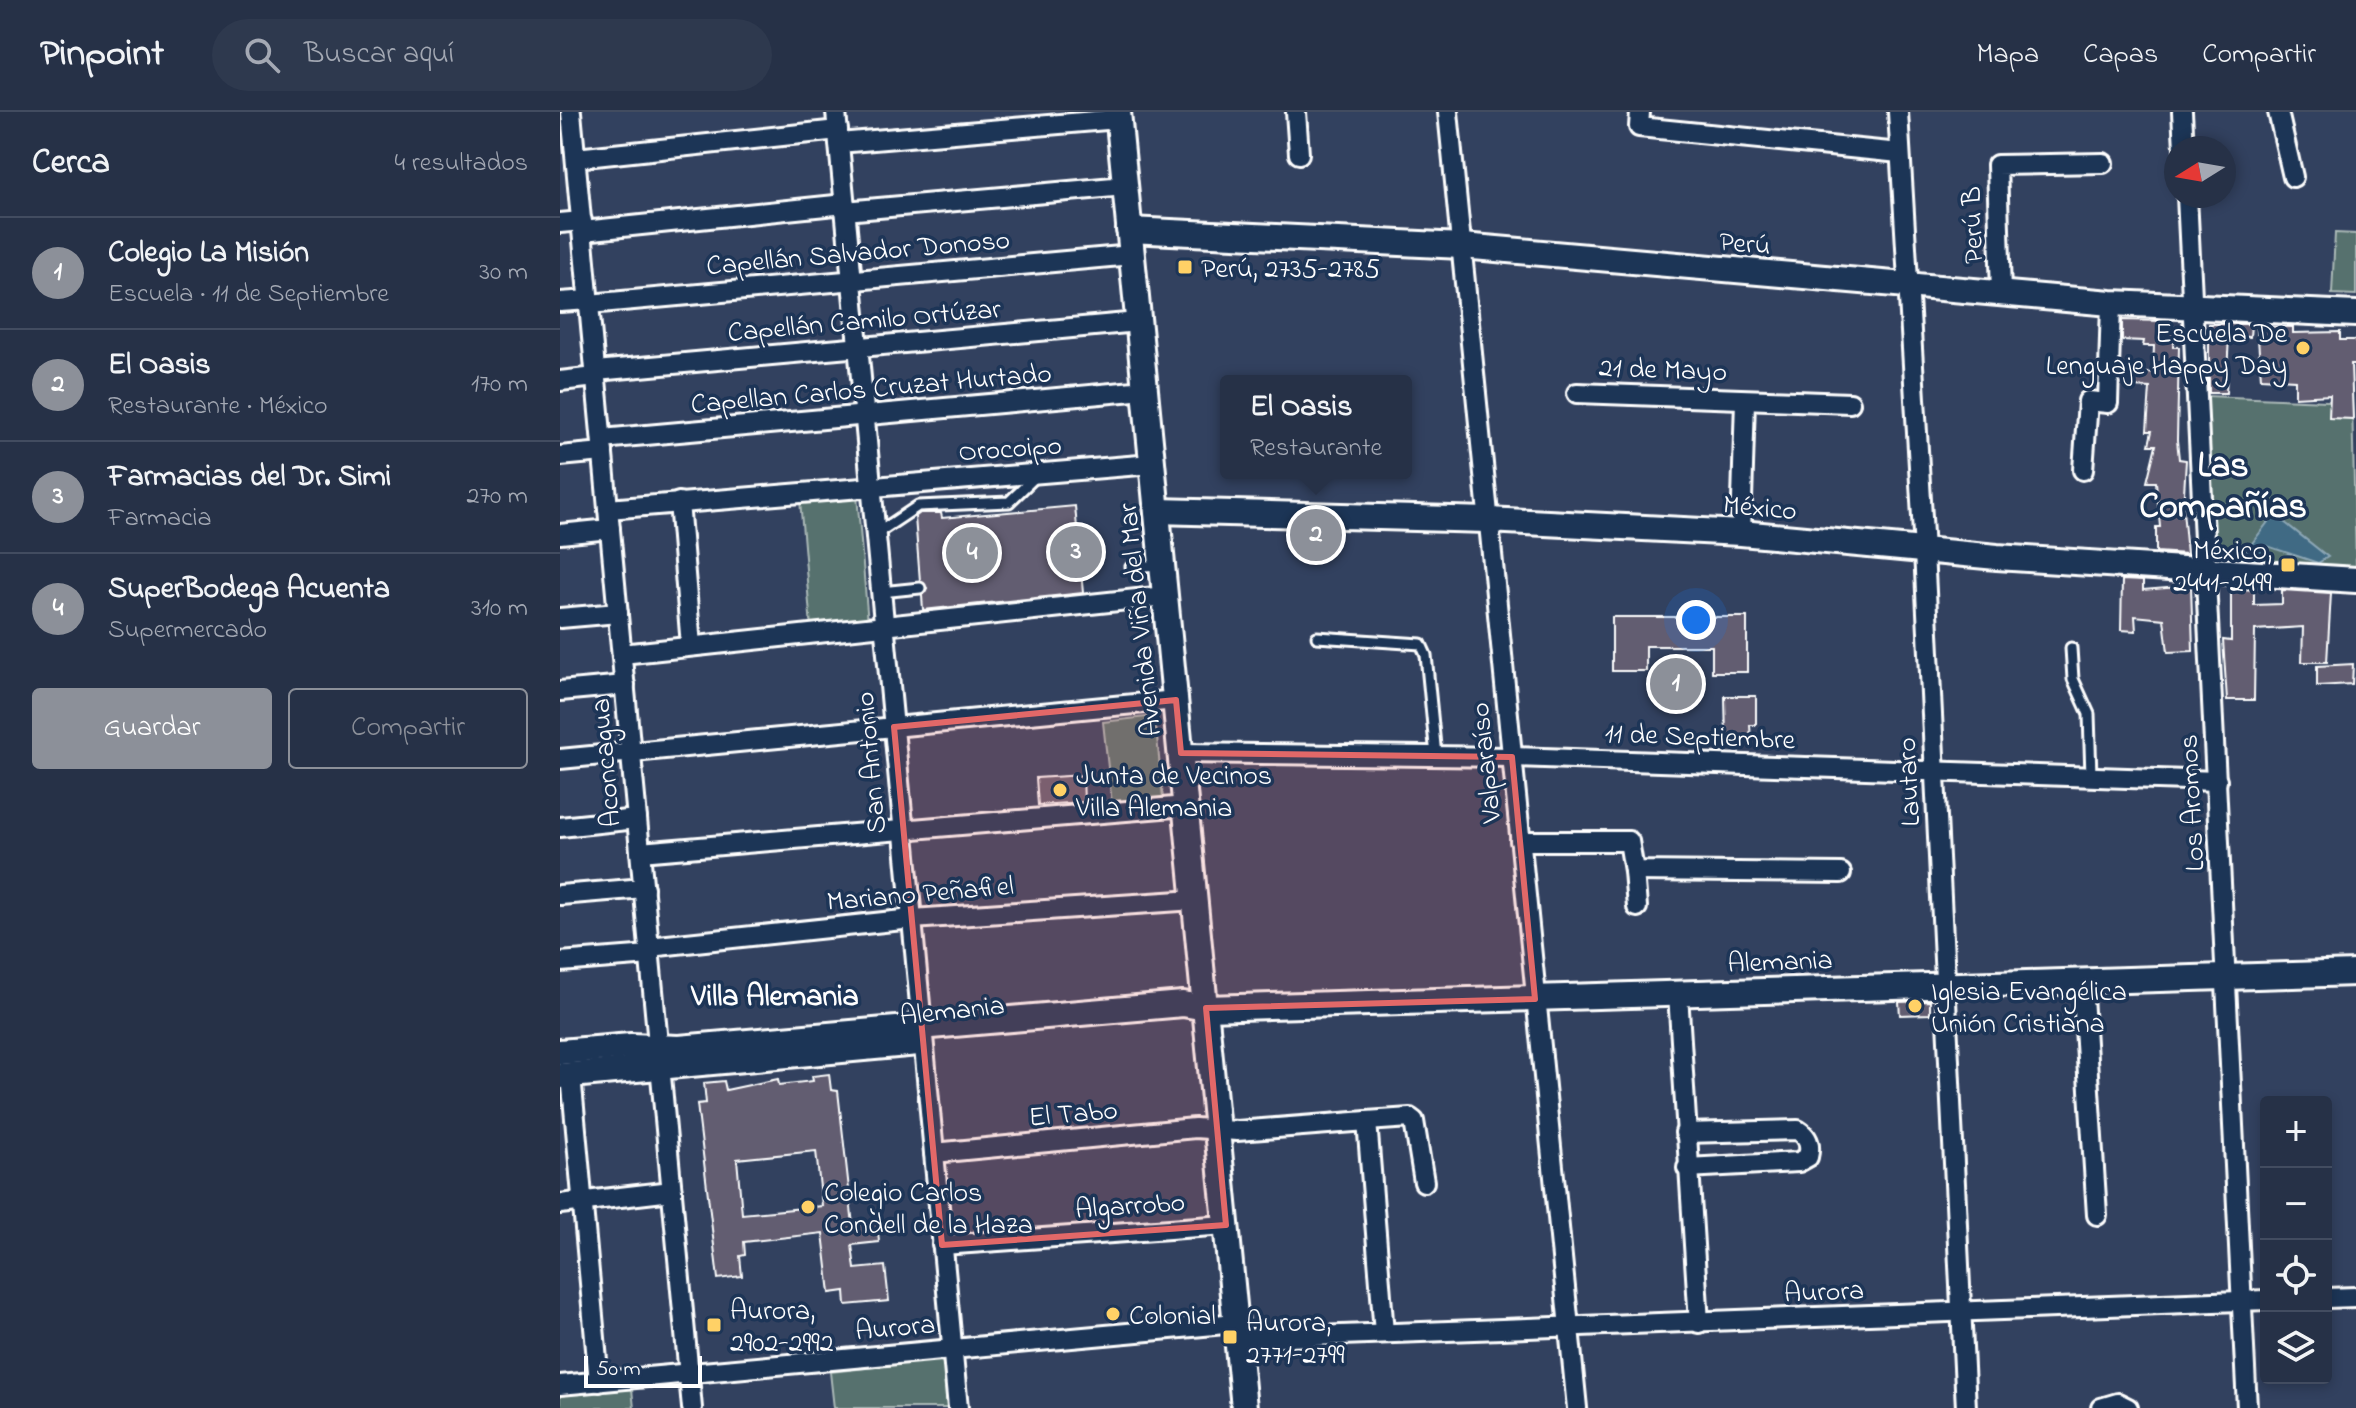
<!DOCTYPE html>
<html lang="es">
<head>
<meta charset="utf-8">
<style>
	:root { --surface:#263147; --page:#2e394e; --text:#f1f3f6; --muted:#a4a9b4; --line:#424c60; --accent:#8c9099 }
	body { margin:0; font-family:"Indie Flower",sans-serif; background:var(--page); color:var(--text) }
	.controls { position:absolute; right:24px; bottom:24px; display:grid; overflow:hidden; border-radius:8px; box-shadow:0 4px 12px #0003 }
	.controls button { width:72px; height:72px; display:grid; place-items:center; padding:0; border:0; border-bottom:2px solid var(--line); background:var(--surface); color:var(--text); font:40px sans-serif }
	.compass { position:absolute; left:1604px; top:24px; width:72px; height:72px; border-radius:50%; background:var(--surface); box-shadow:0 4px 12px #0003; rotate:259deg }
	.scale { position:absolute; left:24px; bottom:20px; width:118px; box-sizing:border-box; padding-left:8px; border:4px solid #fff; border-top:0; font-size:22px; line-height:28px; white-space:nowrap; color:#fff; -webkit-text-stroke:6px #1d3557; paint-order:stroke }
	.you { position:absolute; left:1136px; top:508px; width:28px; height:28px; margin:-20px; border:6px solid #fff; border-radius:50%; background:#1a73e8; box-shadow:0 0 0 12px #1a73e833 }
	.badge { display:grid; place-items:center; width:52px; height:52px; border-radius:50%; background:var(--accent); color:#fff; font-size:26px; font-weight:700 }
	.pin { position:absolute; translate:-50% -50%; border:4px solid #fff; box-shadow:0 2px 8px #0006 }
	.popup { position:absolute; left:660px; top:263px; width:192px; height:104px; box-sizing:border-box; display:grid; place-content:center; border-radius:8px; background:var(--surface); filter:drop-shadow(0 2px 6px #0005); font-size:26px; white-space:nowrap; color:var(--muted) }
	.popup b { font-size:30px; color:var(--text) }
	.popup::after { content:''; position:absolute; left:50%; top:100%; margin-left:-16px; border:16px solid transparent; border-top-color:var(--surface) }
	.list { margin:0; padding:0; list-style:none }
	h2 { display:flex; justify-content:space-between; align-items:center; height:104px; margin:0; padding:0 32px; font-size:34px }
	h2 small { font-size:26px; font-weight:400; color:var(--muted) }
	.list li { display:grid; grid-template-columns:52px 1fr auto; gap:24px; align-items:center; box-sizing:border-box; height:112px; padding:0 32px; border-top:2px solid var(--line) }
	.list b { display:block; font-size:30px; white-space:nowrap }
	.list p { margin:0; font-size:26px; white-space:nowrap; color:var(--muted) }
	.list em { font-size:26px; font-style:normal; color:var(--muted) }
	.actions { display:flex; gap:16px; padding:24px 32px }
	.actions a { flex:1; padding:18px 0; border:2px solid var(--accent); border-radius:8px; text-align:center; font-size:28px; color:var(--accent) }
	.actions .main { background:var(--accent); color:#fff }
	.icon { flex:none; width:44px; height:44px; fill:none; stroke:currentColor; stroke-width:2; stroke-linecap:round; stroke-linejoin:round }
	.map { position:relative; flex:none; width:1796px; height:1296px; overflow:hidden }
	header { display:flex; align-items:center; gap:48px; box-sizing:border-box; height:112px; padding:0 40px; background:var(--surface); border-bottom:2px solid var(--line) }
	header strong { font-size:38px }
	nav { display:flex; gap:44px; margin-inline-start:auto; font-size:28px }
	.search { width:560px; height:72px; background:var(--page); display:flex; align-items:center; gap:20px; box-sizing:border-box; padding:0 28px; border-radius:44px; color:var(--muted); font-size:30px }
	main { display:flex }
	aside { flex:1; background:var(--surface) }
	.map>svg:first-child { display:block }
	.green { fill:#56716e; stroke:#aab8b6; stroke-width:2 }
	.water { fill:#3f6b84; stroke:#8ca6b5; stroke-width:2 }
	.building { fill:#625d71; stroke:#fff; stroke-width:2; fill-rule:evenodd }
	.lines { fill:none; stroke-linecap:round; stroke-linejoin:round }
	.lane-casing { stroke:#fff; stroke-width:15 }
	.street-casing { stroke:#fff; stroke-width:24 }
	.secondary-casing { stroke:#fff; stroke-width:30 }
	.lane { stroke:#1d3557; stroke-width:9 }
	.street { stroke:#1d3557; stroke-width:18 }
	.secondary { stroke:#1d3557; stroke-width:24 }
	.marked { fill:#e26868; fill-opacity:0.2; stroke:#e26868; stroke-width:6; stroke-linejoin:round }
	.poi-dot { fill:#ffd166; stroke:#1d3557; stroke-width:3 }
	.labels { text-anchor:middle; stroke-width:7; stroke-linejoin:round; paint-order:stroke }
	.street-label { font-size:28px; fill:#fff; stroke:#1d3557 }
	.poi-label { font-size:28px; fill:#fff; stroke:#1d3557; text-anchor:start }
	.neighbourhood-label { font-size:30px; font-weight:bold; fill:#fff; stroke:#1d3557 }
	.district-label { font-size:36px; font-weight:bold; fill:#fff; stroke:#1d3557 }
</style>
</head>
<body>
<header>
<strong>Pinpoint</strong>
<div class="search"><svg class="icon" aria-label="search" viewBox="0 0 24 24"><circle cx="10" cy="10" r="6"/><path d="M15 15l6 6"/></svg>Buscar aquí</div>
<nav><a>Mapa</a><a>Capas</a><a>Compartir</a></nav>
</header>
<main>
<aside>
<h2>Cerca<small>4 resultados</small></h2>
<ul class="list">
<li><span class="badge">1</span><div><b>Colegio La Misión</b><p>Escuela · 11 de Septiembre</p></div><em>30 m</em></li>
<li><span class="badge">2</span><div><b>El Oasis</b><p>Restaurante · México</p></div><em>170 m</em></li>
<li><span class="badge">3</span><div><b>Farmacias del Dr. Simi</b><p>Farmacia</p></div><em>270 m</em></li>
<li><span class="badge">4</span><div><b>SuperBodega Acuenta</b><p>Supermercado</p></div><em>310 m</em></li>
</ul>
<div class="actions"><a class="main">Guardar</a><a>Compartir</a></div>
</aside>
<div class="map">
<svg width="1796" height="1296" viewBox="0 0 1796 1296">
	<rect width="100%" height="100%" fill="#32415f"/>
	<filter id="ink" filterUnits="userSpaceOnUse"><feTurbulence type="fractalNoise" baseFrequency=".0125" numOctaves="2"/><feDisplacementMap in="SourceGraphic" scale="16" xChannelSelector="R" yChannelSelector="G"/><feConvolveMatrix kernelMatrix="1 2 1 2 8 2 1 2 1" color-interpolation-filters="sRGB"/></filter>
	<g filter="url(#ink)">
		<g class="green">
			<path d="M1775 121 1796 122V183L1772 182Z"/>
			<path d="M1646 284 1792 290 1796 456 1657 449Z"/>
			<path d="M297 383 308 511 251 515 240 388Z"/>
			<path d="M595 604 603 687 552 692 543 610Z"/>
			<path d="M379 1248 387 1254 391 1296H274L270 1260Z"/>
			<path d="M72 1277 74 1296H0V1283Z"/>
		</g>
		<path class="water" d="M1714 402 1768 445 1758 451 1707 434 1698 451 1678 450Z"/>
		<g class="building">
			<path d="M1562 208 1602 209 1601 215H1614L1613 235H1619L1617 328 1619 347 1626 348 1623 398 1627 442 1596 440V415H1600L1596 370H1587L1596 333H1589L1592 319H1587L1590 276 1573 275V264L1593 260 1594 234H1583L1584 229 1562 228Z"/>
			<path d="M1649 212H1691L1690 225 1669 224 1666 281H1649Z"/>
			<path d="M1697 214 1733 215V221L1780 220V228H1796V252H1791L1793 307 1769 306 1770 283 1735 285V268L1701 266Z"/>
			<path d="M515 394 523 481 363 498 362 483 367 476 360 469 355 405 360 401H381L382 406Z"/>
			<path d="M1562 468 1583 469V478L1631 474 1633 539 1608 540 1604 507 1575 504 1576 519 1561 518Z"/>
			<path d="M1671 476 1694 478V493L1722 492V478L1771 481 1767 550H1742L1743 515 1695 518 1694 588H1667L1663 528 1671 529Z"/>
			<path d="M1052 505H1187V560H1152V534H1086V559H1052Z"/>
			<path d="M1793 552 1792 572 1757 574V554Z"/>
			<path d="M1165 584H1196V613H1190L1191 628H1166Z"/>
			<path d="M523 663 524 690 478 693 476 666Z"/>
			<path d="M1370 889V902L1340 903 1339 890Z"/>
			<path d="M269 962 271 978 278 979 293 1113 317 1110 319 1130 292 1133 295 1157 325 1154 329 1189 286 1193 285 1179 270 1181 263 1121 184 1130 185 1143 180 1144 182 1164 158 1167 137 992 146 991 144 971 164 969 166 978 218 967 219 973 253 969 252 964ZM256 1039 262 1094 182 1102 177 1047Z"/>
		</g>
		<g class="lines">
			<defs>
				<g id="lane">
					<path d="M316 422 358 394 449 390 477 363"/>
					<path d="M571 455 599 453"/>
					<path d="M321 480 360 476"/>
					<path d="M757 525 861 532 866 543 876 644"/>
					<path d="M1511 536 1513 567 1529 602 1531 664"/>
				</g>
				<g id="street">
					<path d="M11 0 132 1296"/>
					<path d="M276 0 398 1296"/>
					<path d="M736 0 739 42"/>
					<path d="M888 0 1017 1296"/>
					<path d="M1080 0 1079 15 1340 41"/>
					<path d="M1338 0 1364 439 1406 1296"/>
					<path d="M1622 0 1624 36"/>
					<path d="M1718 0 1733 65"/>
					<path d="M279 31 558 7"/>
					<path d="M16 46 278 18"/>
					<path d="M1627 84 1687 1296"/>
					<path d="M285 99 565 74"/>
					<path d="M0 111 22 109"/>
					<path d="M23 119 285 92"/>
					<path d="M1441 181 1437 53 1543 51"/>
					<path d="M0 190 29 188"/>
					<path d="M29 192 572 143"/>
					<path d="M36 259 578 210"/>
					<path d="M0 269 36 265"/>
					<path d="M1017 281 1290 291"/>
					<path d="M42 327 585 278"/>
					<path d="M0 344 43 340"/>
					<path d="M1523 358 1528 289 1548 291 1551 191"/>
					<path d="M119 390 131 534"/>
					<path d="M48 397 592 352"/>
					<path d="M1181 421 1185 288"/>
					<path d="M0 422 50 417"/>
					<path d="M0 506 58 501"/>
					<path d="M62 542 605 484"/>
					<path d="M0 579 65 573"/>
					<path d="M621 641 952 645 1657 669"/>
					<path d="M0 647 616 588"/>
					<path d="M0 715 77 707"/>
					<path d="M960 729H1069L1074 759 1281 761"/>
					<path d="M80 740 626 694"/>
					<path d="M1074 759 1077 795"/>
					<path d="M0 783 84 776"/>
					<path d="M89 835 352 807 635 788"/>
					<path d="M0 850 90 843"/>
					<path d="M1522 869 1537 1103"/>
					<path d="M1118 882 1139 1211"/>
					<path d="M11 963 39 1270"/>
					<path d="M807 1009 850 1006 854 1009 864 1070"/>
					<path d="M1125 1021 1238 1018C1249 1025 1251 1033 1248 1045L1239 1050 1127 1056"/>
					<path d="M374 1041 635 1016 677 1019 807 1009 824 1221"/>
					<path d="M0 1092 112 1079"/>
					<path d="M382 1133 666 1113"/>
					<path d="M1766 1186 1796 1185"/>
					<path d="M677 1227 1706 1188"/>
					<path d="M0 1273 676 1211"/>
					<path d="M1541 1296 1558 1291 1568 1296"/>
				</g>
				<g id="secondary">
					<path d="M558 0 684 1296"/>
					<path d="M569 118 902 134 1551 191 1796 202"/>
					<path d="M597 399 928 408 1181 421 1437 445 1796 468"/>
					<path d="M0 940 71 934 119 936 623 892 646 896 1796 861"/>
					<path d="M0 964 358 931"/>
				</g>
			</defs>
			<use href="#lane" class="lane-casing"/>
			<use href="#street" class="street-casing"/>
			<use href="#secondary" class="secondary-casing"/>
			<use href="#lane" class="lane"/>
			<use href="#street" class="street"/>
			<use href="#secondary" class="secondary"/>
		</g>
	</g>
	<path class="marked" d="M616 588 621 641 952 645 975 887 646 896 666 1113 382 1133 334 615Z"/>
	<g class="poi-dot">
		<rect x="617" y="147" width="16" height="16" rx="4"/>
		<circle cx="1743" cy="236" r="8"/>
		<rect x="1720" y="445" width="16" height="16" rx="4"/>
		<circle cx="500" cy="678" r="8"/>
		<circle cx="1355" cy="894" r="8"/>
		<circle cx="248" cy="1095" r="8"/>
		<circle cx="553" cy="1202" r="8"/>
		<rect x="146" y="1205" width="16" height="16" rx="4"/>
		<rect x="662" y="1217" width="16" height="16" rx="4"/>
	</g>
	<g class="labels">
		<g class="street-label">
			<text transform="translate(1411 113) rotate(-92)" y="10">Perú B</text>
			<text transform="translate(1185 130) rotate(5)" y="10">Perú</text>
			<text transform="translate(298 139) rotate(-5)" y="10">Capellán Salvador Donoso</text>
			<text transform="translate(304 207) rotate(-5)" y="10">Capellán Camilo Ortúzar</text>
			<text transform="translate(1103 256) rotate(2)" y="10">21 de Mayo</text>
			<text transform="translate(311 275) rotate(-5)" y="10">Capellan Carlos Cruzat Hurtado</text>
			<text transform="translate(450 335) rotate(-4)" y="10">Orocoipo</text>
			<text transform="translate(1200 394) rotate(5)" y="10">México</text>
			<text transform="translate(578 508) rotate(-96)" y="10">Avenida Viña del Mar</text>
			<text transform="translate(1140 623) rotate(2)" y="10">11 de Septiembre</text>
			<text transform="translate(44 651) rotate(-95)" y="10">Aconcagua</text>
			<text transform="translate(309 651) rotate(-95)" y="10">San Antonio</text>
			<text transform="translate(924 651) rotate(-96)" y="10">Valparaíso</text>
			<text transform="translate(1347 670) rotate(-93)" y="10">Lautaro</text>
			<text transform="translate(1630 691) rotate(-93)" y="10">Los Aromos</text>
			<text transform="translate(360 780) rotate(-5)" y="10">Mariano Peñafiel</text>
			<text transform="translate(1220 848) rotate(-2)" y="10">Alemania</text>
			<text transform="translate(392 897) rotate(-6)" y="10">Alemania</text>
			<text transform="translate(513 1000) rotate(-5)" y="10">El Tabo</text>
			<text transform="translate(570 1092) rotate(-4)" y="10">Algarrobo</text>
			<text transform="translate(1264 1178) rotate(-2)" y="10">Aurora</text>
			<text transform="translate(335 1214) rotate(-5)" y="10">Aurora</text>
		</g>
		<g class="poi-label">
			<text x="641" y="165">Perú, 2735-2785</text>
			<text x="1727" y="230" text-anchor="end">Escuela De<tspan x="1727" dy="32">Lenguaje Happy Day</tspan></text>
			<text x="1712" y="447" text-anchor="end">México,<tspan x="1712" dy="32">2441-2499</tspan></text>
			<text x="516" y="672">Junta de Vecinos<tspan x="516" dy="32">Villa Alemania</tspan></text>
			<text x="1371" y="888">Iglesia Evangélica<tspan x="1371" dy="32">Unión Cristiana</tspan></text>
			<text x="264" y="1089">Colegio Carlos<tspan x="264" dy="32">Condell de la Haza</tspan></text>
			<text x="170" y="1207">Aurora,<tspan x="170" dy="32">2902-2992</tspan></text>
			<text x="569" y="1212">Colonial</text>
			<text x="686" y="1219">Aurora,<tspan x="686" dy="32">2771-2799</tspan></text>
		</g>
		<g class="neighbourhood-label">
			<text x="215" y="893">Villa Alemania</text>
		</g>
		<g class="district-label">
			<text x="1663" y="364">Las<tspan x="1663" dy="41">Compañías</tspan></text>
		</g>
	</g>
</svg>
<div class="controls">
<button>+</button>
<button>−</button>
<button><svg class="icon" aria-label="locate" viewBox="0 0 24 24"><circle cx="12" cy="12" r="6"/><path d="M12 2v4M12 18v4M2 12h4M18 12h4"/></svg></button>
<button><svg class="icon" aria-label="layers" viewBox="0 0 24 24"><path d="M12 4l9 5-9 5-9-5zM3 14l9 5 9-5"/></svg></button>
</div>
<svg class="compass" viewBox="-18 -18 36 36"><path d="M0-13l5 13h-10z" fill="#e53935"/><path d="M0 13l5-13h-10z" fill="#a4a9b4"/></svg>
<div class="scale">50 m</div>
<div class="you"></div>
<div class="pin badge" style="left:1116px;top:572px">1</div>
<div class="pin badge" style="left:756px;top:423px">2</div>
<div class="popup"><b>El Oasis</b>Restaurante</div>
<div class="pin badge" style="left:516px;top:440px">3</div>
<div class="pin badge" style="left:412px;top:441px">4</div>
</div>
</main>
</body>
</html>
